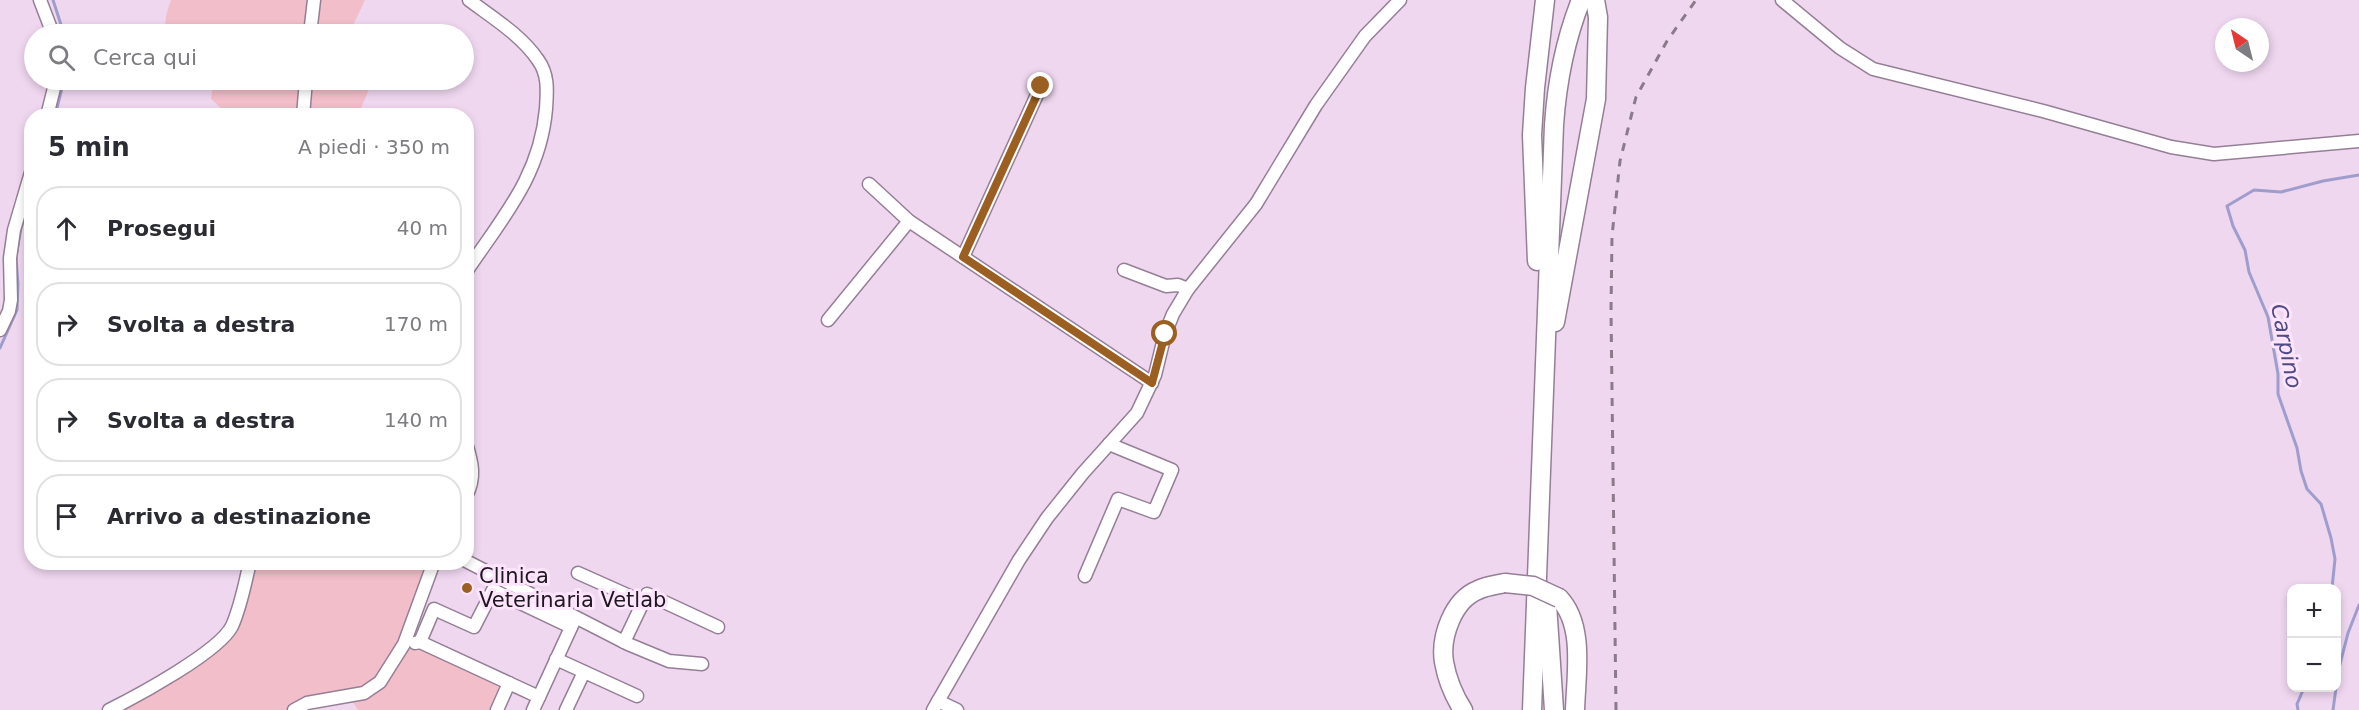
<!DOCTYPE html>
<html lang="it">
<head>
<meta charset="utf-8">
<style>
	:root { --surface:#fff; --page:#f2f2f3; --text:#2b2b33; --muted:#7c7c81; --line:#e1e1e2 }
	body { margin:0; font-family:"DejaVu Sans",sans-serif; background:var(--page); color:var(--text) }
	.controls { position:absolute; right:18px; bottom:18px; display:grid; overflow:hidden; border-radius:12px; box-shadow:0 3px 9px #0003 }
	.controls button { width:54px; height:54px; display:grid; place-items:center; padding:0; border:0; border-bottom:2px solid var(--line); background:var(--surface); color:var(--text); font:30px sans-serif }
	.compass { position:absolute; left:2215px; top:18px; width:54px; height:54px; border-radius:50%; background:var(--surface); box-shadow:0 3px 9px #0003; rotate:325deg }
	.stop { position:absolute; width:18px; height:18px; margin:-14px; border:4px solid #9b6021; border-radius:50%; background:#fff }
	.stop.end { background:#9b6021; border-color:#fff; box-shadow:0 2px 6px #0008 }
	.list { margin:0; padding:0; list-style:none }
	h2 { display:flex; justify-content:space-between; align-items:center; height:78px; margin:0; padding:0 24px; font-size:26px }
	h2 small { font-size:20px; font-weight:400; color:var(--muted) }
	.list li { display:grid; grid-template-columns:39px 1fr auto; gap:18px; align-items:center; box-sizing:border-box; height:84px; margin:0 12px 12px; padding:0 12px; border:2px solid var(--line); border-radius:24px }
	.list b { display:block; font-size:22px; white-space:nowrap }
	.list em { font-size:20px; font-style:normal; color:var(--muted) }
	.icon { flex:none; width:33px; height:33px; fill:none; stroke:currentColor; stroke-width:2; stroke-linecap:round; stroke-linejoin:round }
	.map { position:relative; flex:none; width:2359px; height:710px; overflow:hidden }
	.search { position:absolute; background:var(--surface); box-shadow:0 3px 9px #0003; left:24px; top:24px; width:450px; height:66px; display:flex; align-items:center; gap:15px; box-sizing:border-box; padding:0 21px; border-radius:33px; color:var(--muted); font-size:22px }
	.panel { position:absolute; background:var(--surface); box-shadow:0 3px 9px #0003; left:24px; top:108px; width:450px; height:462px; border-radius:24px }
	.map>svg:first-child { display:block }
	.green { fill:#f2bec9 }
	.lines { fill:none; stroke-linecap:round; stroke-linejoin:round }
	.stream { stroke:#9e9dcc; stroke-width:3 }
	.minor-casing { stroke:#957f96; stroke-width:15 }
	.highway-casing { stroke:#957f96; stroke-width:21 }
	.minor { stroke:#fff; stroke-width:12 }
	.highway { stroke:#fff; stroke-width:18 }
	.rail { stroke:#8a7a8b; stroke-width:3; stroke-dasharray:8 8; stroke-linecap:butt }
	.highway-bridge-casing { stroke:#957f96; stroke-width:21; stroke-linecap:butt }
	.highway-bridge { stroke:#fff; stroke-width:18 }
	.route { stroke:#9b6021; stroke-width:8 }
	.poi-dot { fill:#9b6021; stroke:#fce4fd; stroke-width:2 }
	.labels { text-anchor:middle; stroke-width:6; stroke-linejoin:round; paint-order:stroke }
	.poi-label { font-size:21px; fill:#1f171f; stroke:#fce4fd; text-anchor:start }
	.water-label { font-size:22px; font-style:italic; fill:#504b88; stroke:#fce4fd }
</style>
</head>
<body>
<div class="map">
<svg width="2359" height="710" viewBox="0 0 2359 710">
	<rect width="100%" height="100%" fill="#efd7f0"/>
	<g class="green">
		<path d="M171 0H365L349 34H167C163 23 167 11 171 0Z"/>
		<path d="M218 80H373L358 115H240L221 108 211 99 212 91Z"/>
		<path d="M250 563H434L404 644 420 642 509 683 497 710H358L349 696 294 710H109L175 672 232 627Z"/>
	</g>
	<g class="lines">
		<g class="stream">
			<path d="M53 0 64 34"/>
			<path d="M55 116 64 80"/>
			<path d="M0 348 17 310 18 284 16 257 21 228 32 195"/>
			<path d="M2332 588 2335 559 2331 538 2321 504 2307 489 2301 471 2297 448 2278 394V374L2268 317 2249 272 2245 250 2233 226 2227 206 2254 190 2281 192 2323 181 2359 175"/>
			<path d="M2336 680 2348 633 2359 605"/>
			<path d="M2298 710 2297 704 2304 688"/>
			<path d="M2333 710 2336 688"/>
		</g>
		<defs>
			<g id="minor">
				<path d="M40 0 53 34"/>
				<path d="M1782 0 1840 48 1873 69 2043 111 2171 147 2214 154 2359 141"/>
				<path d="M310 34 314 0"/>
				<path d="M47 116 56 80"/>
				<path d="M303 116 306 80"/>
				<path d="M869 184 909 221 1152 383"/>
				<path d="M963 257 1041 86"/>
				<path d="M1124 270 1166 286 1178 285 1188 289"/>
				<path d="M466 272C502 218 540 177 546 109 547 92 549 75 538 60 521 35 493 18 469 0"/>
				<path d="M828 320 909 221"/>
				<path d="M0 330 9 311 11 300 10 258 14 230 32 169"/>
				<path d="M466 443C472 462 476 478 466 496"/>
				<path d="M466 561 628 644 669 661 702 664"/>
				<path d="M578 573 643 602"/>
				<path d="M1085 576 1118 499 1154 512 1172 470 1109 444"/>
				<path d="M420 642 434 609 474 627 493 590 571 627"/>
				<path d="M624 642 647 594 718 627"/>
				<path d="M415 643 420 642 539 697"/>
				<path d="M556 659 637 696"/>
				<path d="M938 701 957 710"/>
				<path d="M109 710C137 696 219 652 232 626 241 606 245 583 250 562"/>
				<path d="M294 710 307 703 364 693 380 682 404 644 434 562"/>
				<path d="M497 710 509 683"/>
				<path d="M533 710 574 621"/>
				<path d="M566 710 584 672"/>
				<path d="M933 710 1019 560 1047 518 1083 473 1137 413 1155 375 1165 334 1173 314 1188 289 1256 204 1316 105 1365 36 1400 0"/>
			</g>
			<g id="highway">
				<path d="M1537 261 1532 135 1535 88 1545 0"/>
				<path d="M1555 322 1596 99 1598 17 1595 0"/>
				<path d="M1559 598C1585 625 1576 675 1575 710"/>
				<path d="M1547 604 1554 710"/>
				<path d="M1463 710C1454 696 1447 679 1444 662 1440 637 1453 600 1478 590 1486 586 1496 585 1505 583"/>
				<path d="M1532 710 1554 125C1557 82 1565 40 1581 0"/>
			</g>
		</defs>
		<use href="#minor" class="minor-casing"/>
		<use href="#highway" class="highway-casing"/>
		<use href="#minor" class="minor"/>
		<use href="#highway" class="highway"/>
		<path class="rail" d="M1616 710 1611 311 1612 236 1620 161 1636 97 1667 41 1696 0"/>
		<defs>
			<path id="highway-bridge" d="M1505 583 1533 586 1559 598"/>
		</defs>
		<use href="#highway-bridge" class="highway-bridge-casing"/>
		<use href="#highway-bridge" class="highway-bridge"/>
	</g>
	<g class="lines">
		<path class="route" d="M1041 86 963 257 1152 383 1165 334"/>
	</g>
	<circle class="poi-dot" cx="467" cy="588" r="6"/>
	<g class="labels">
		<g class="poi-label">
			<text x="479" y="583">Clinica<tspan x="479" dy="24">Veterinaria Vetlab</tspan></text>
		</g>
		<g class="water-label">
			<text transform="translate(2287 346) rotate(79)" y="8">Carpino</text>
		</g>
	</g>
</svg>
<div class="controls">
<button>+</button>
<button>−</button>
</div>
<svg class="compass" viewBox="-18 -18 36 36"><path d="M0-13l5 13h-10z" fill="#e53935"/><path d="M0 13l5-13h-10z" fill="#7c7c81"/></svg>
<div class="stop" style="left:1165px;top:334px"></div>
<div class="stop end" style="left:1041px;top:86px"></div>
<div class="search"><svg class="icon" aria-label="search" viewBox="0 0 24 24"><circle cx="10" cy="10" r="6"/><path d="M15 15l6 6"/></svg>Cerca qui</div>
<section class="panel">
<h2>5 min<small>A piedi · 350 m</small></h2>
<ul class="list">
<li><svg class="icon" aria-label="ahead" viewBox="0 0 24 24"><path d="M12 20V5M6 11l6-6 6 6"/></svg><div><b>Prosegui</b></div><em>40 m</em></li>
<li><svg class="icon" aria-label="right" viewBox="0 0 24 24"><path d="M7 20v-9h11M14 6l5 5-5 5"/></svg><div><b>Svolta a destra</b></div><em>170 m</em></li>
<li><svg class="icon" aria-label="right" viewBox="0 0 24 24"><path d="M7 20v-9h11M14 6l5 5-5 5"/></svg><div><b>Svolta a destra</b></div><em>140 m</em></li>
<li><svg class="icon" aria-label="arrive" viewBox="0 0 24 24"><path d="M6 21V4h12l-3 4 3 4H6"/></svg><div><b>Arrivo a destinazione</b></div></li>
</ul>
</section>
</div>
</body>
</html>
